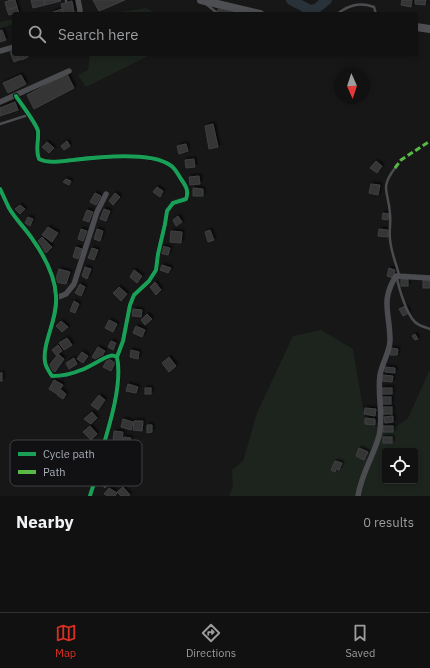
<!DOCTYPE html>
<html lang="en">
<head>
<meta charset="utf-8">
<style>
	:root { --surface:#111; --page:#1e1f1f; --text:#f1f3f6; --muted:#9c9d9f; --line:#303131; --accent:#d93025 }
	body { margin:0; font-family:"IBM Plex Sans",sans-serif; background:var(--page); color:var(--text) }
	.controls { position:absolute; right:12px; bottom:12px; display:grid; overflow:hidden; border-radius:4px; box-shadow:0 2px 6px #0003 }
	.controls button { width:36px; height:36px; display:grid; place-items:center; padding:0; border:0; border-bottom:1px solid var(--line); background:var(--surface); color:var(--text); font:20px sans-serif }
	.compass { position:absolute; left:334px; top:68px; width:36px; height:36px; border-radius:50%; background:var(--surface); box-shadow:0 2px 6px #0003; rotate:177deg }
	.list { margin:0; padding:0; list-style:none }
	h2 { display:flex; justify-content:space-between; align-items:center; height:52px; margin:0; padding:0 16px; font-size:17px }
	h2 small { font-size:13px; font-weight:400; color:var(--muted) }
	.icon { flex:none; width:22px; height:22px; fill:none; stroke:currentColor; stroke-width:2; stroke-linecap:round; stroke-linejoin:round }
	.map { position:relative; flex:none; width:430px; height:496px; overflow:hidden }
	.search { position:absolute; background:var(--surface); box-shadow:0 2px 6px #0003; left:12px; right:12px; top:12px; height:44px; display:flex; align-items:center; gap:10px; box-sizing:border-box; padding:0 14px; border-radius:4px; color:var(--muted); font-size:15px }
	.sheet { height:116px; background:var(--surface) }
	nav { display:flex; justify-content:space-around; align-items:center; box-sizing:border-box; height:56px; border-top:1px solid var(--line); background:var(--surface); font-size:11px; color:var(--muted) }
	nav a { display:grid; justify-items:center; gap:2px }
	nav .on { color:var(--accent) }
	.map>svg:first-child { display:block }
	.green { fill:#1d241e; fill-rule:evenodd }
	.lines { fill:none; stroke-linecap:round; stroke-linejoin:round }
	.river { stroke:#2a3239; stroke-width:10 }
	.building { fill:#353536; stroke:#3f4043; filter:url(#shadow) }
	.service { stroke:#4b4c50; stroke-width:2.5 }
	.minor { stroke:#4b4c50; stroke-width:5.5 }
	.primary { stroke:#4d4f52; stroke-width:8 }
	.quiet { stroke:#58b947; stroke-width:3; stroke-dasharray:6 3; stroke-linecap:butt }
	.cycleway-casing { stroke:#111113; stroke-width:6 }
	.cycleway { stroke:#1a9f57; stroke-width:4 }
	.key { fill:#111113; stroke:#3e4045; stroke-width:1 }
	.key-label { font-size:11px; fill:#a8adb8 }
</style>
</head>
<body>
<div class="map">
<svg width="430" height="496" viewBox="0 0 430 496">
	<defs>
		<filter id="shadow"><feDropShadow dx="2" dy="-2" stdDeviation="1" flood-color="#0009"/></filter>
	</defs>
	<rect width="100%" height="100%" fill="#171717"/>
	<g class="green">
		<path d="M146 8 156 14H111L114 13Z"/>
		<path d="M14 19V24L0 28V22Z"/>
		<path d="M90 54H152L86 87 78 75 88 70Z"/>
		<path d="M321 330 353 349 365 420 377 427 397 426 408 418 430 369V496H229L233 486 232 470 243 461 257 413 293 336ZM385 451H415V481H385Z"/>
	</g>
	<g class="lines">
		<path class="river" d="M291 0 310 10 316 9 327 0"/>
	</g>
	<g class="building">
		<path d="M11 0H15L17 7 7 10 5 2Z"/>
		<path d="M31 0H44L45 5 33 8Z"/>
		<path d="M44 0H60L61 1 45 5Z"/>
		<path d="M93 0H125L99 11Z"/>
		<path d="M402 0H412L411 7 401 5Z"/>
		<path d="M415 0H426L425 5 415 4Z"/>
		<path d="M72 1 74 12 64 14 61 4Z"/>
		<path d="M17 7 19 13 9 15 7 10Z"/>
		<path d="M62 9 64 14H53V12Z"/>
		<path d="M218 9 240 14H217Z"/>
		<path d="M2 30 6 40 0 42V31Z"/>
		<path d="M14 51V54H16L19 60 14 62 10 52Z"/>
		<path d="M16 54H22L24 59 19 60Z"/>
		<path d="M22 54H27L28 57 24 59Z"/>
		<path d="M67 74 74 88 34 109 27 95Z"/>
		<path d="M21 75 26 84 8 93 3 83Z"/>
		<path d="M15 102 18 110 0 116V108Z"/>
		<path d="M213 124 218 147 209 149 205 126Z"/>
		<path d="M67 141 70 146 64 150 61 146Z"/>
		<path d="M47 142 54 148 49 153 42 147Z"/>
		<path d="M186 144 188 151 179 154 177 146Z"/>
		<path d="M194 159 195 167 186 168 185 160Z"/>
		<path d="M376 161 382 166 377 173 370 168Z"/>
		<path d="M199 176 200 184 190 185 189 177Z"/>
		<path d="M66 179 71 181 69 185 63 182Z"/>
		<path d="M371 184 380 185 378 195 369 193Z"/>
		<path d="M157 187 163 191 160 197 153 192Z"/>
		<path d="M193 188 203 189V196H193Z"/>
		<path d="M95 193 101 196 96 205 90 202Z"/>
		<path d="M115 193 120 197 113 205 109 201Z"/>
		<path d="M20 205 25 209 20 214 15 209Z"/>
		<path d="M104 209 110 211 106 221 100 219Z"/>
		<path d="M87 210 93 212 89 222 83 220Z"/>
		<path d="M383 213 389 214 388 220 382 219Z"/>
		<path d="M178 216 182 222 176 226 173 220Z"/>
		<path d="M28 217 33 219 30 226 25 223Z"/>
		<path d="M48 227 58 233 52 242 42 235Z"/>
		<path d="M81 229 87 231 83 241 78 239Z"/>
		<path d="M97 229 103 231 100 241 94 239Z"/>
		<path d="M379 229 388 230V237L378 236Z"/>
		<path d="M210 230 214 240 208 242 205 232Z"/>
		<path d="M171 231 182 232 181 243 170 242Z"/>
		<path d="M42 237 52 247 46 253 36 243Z"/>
		<path d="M162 246 170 248 168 255 160 253Z"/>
		<path d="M76 247 82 249 78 259 73 257Z"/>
		<path d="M92 248 98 250 94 260 88 258Z"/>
		<path d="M162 265 171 268 168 273 160 270Z"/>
		<path d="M85 267 91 269 87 279 82 276Z"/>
		<path d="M389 268 395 270 393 278 387 276Z"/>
		<path d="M59 269 70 272 66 284 55 282Z"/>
		<path d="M134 270 142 276 137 283 130 277Z"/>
		<rect x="401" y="279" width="7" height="7"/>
		<rect x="423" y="279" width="7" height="9"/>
		<path d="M155 282 161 290 156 295 150 287Z"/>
		<path d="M80 284 85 287 81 296 75 293Z"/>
		<path d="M119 287 127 294 121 301 113 293Z"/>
		<path d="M74 301 79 304 75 313 70 311Z"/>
		<path d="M405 306 409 313 403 316 399 309Z"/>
		<path d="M133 309 142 310 141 317 132 316Z"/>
		<path d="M147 314 152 319 145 325 141 320Z"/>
		<path d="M109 320 117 324 113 332 105 328Z"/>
		<path d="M61 321 68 327 62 332 56 326Z"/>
		<path d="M136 326 145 330 142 337 133 333Z"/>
		<path d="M415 334 418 339 415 340 412 336Z"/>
		<path d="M67 338 72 345 64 350 59 343Z"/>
		<path d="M111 341 116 343 113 350 108 347Z"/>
		<path d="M58 345 62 351 56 355 52 350Z"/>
		<path d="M98 347 105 351 99 361 92 357Z"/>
		<path d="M391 348 398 349 397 355H390Z"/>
		<path d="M131 350 139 352 138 359 130 357Z"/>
		<path d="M82 352 88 356 83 363 77 359Z"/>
		<path d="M58 354 64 359 55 372 48 367Z"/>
		<path d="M169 357 176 366 169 372 162 363Z"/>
		<path d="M74 358 77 364 69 369 66 363Z"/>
		<path d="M108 358 115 363 111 371 103 367Z"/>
		<path d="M385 367 395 368V373L385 372Z"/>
		<rect x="0" y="373" width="2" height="8"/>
		<path d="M383 375 393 376 392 382 382 381Z"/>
		<path d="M54 380 63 385 57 394 49 389Z"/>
		<path d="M128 384 138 387 136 393 126 391Z"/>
		<rect x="145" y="388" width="6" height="6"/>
		<rect x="382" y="388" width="10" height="6"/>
		<path d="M61 390 66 394 63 399 57 395Z"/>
		<path d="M99 395 105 400 98 410 91 405Z"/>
		<rect x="382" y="397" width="9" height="7"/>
		<rect x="383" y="407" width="9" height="7"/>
		<path d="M365 408 376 409 375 416 364 414Z"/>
		<path d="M92 412 97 418 91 424 84 419Z"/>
		<path d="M393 416V422L385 423 384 417Z"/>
		<path d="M365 418 375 419V425L365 424Z"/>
		<path d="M123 419 133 422 131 430 121 427Z"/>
		<path d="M134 421H143L142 431 133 430Z"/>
		<path d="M147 425H152V432L147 433Z"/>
		<path d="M90 426 97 434 91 440 83 432Z"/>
		<rect x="383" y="426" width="10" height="6"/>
		<path d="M114 431 123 432 122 442 113 441Z"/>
		<path d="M124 437 131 438 130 443 123 442Z"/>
		<rect x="383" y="437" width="9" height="6"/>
		<path d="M359 448 368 452 364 460 356 456Z"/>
		<path d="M335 461 342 463 339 470 336 469 335 472 331 470Z"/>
		<path d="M106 475 112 480 105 488 100 483Z"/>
		<path d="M123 487 130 495 128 496H121L117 492Z"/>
		<path d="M109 488 117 493 115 496H108L104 494Z"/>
	</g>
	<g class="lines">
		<g class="service">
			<path d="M66 0V1"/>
			<path d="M205 3 217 13"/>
			<path d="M337 14C349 5 359 2 374 7L376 14"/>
			<path d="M0 124 28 115"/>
			<path d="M395 168C379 189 389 192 390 214 391 222 389 231 390 239 391 252 396 263 399 275"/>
			<path d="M397 278C399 289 407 315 415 322 419 326 425 327 430 329"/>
		</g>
		<g class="minor">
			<path d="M78 0 80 10V14"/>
			<path d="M0 51 14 47"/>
			<path d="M16 96C21 104 36 123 38 131 39 141 35 150 39 159 49 164 62 161 73 160 97 157 150 151 170 165 175 168 178 174 181 179 186 186 189 191 186 199L173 203 167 211 165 224 158 254 156 270 149 281 134 295 130 305 123 341 117 357"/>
			<path d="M0 102 69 71"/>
			<path d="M0 189C3 195 6 202 9 208 16 220 26 229 33 240 45 257 55 276 56 296 58 319 42 343 45 362 46 368 49 371 52 376 62 376 72 374 81 370 88 368 106 356 110 356 112 355 115 356 117 357 123 385 108 430 100 457 98 462 98 467 97 472 96 480 92 488 90 496"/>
			<path d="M56 298 66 294 74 284 97 212 106 194"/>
			<path d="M358 496C361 475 373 457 379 436 384 416 377 395 380 375 382 363 390 352 390 340 390 313 380 301 396 276L430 278"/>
		</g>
		<g class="primary">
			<path d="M201 0 260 14"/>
			<path d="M416 27 430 29"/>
		</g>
		<path class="quiet" d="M395 168 401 160 430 141"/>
		<defs>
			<g id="cycleway">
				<path d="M16 96C21 104 36 123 38 131 39 141 35 150 39 159 49 164 62 161 73 160 97 157 150 151 170 165 175 168 178 174 181 179 186 186 189 191 186 199L173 203 167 211 165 224 158 254 156 270 149 281 134 295 130 305 123 341 117 357"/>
				<path d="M0 189C3 195 6 202 9 208 16 220 26 229 33 240 45 257 55 276 56 296 58 319 42 343 45 362 46 368 49 371 52 376 62 376 72 374 81 370 88 368 106 356 110 356 112 355 115 356 117 357 123 385 108 430 100 457 98 462 98 467 97 472 96 480 92 488 90 496"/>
			</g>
		</defs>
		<use href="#cycleway" class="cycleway-casing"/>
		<use href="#cycleway" class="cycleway"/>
	</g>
	<rect x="10" y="440" width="132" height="46" rx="6" class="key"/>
	<rect x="18" y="452" width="18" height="4" fill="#1a9f57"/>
	<rect x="18" y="470" width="18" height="4" fill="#58b947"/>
	<g class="key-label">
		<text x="43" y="458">Cycle path</text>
		<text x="43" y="476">Path</text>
	</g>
</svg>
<div class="controls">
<button><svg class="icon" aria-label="locate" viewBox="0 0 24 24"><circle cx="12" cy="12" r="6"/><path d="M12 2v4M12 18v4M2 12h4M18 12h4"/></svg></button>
</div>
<svg class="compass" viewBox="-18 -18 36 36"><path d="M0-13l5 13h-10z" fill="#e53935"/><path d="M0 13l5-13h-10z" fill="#9c9d9f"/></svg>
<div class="search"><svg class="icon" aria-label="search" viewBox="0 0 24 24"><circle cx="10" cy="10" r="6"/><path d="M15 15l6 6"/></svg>Search here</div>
</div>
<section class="sheet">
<h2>Nearby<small>0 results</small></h2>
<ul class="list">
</ul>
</section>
<nav>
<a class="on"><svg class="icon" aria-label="map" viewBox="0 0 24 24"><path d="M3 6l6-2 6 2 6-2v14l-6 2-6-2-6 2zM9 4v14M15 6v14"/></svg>Map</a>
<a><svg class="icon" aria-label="directions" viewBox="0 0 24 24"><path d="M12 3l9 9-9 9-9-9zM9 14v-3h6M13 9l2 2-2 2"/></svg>Directions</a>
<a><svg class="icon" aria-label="saved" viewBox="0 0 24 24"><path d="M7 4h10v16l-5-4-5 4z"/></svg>Saved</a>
</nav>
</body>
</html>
